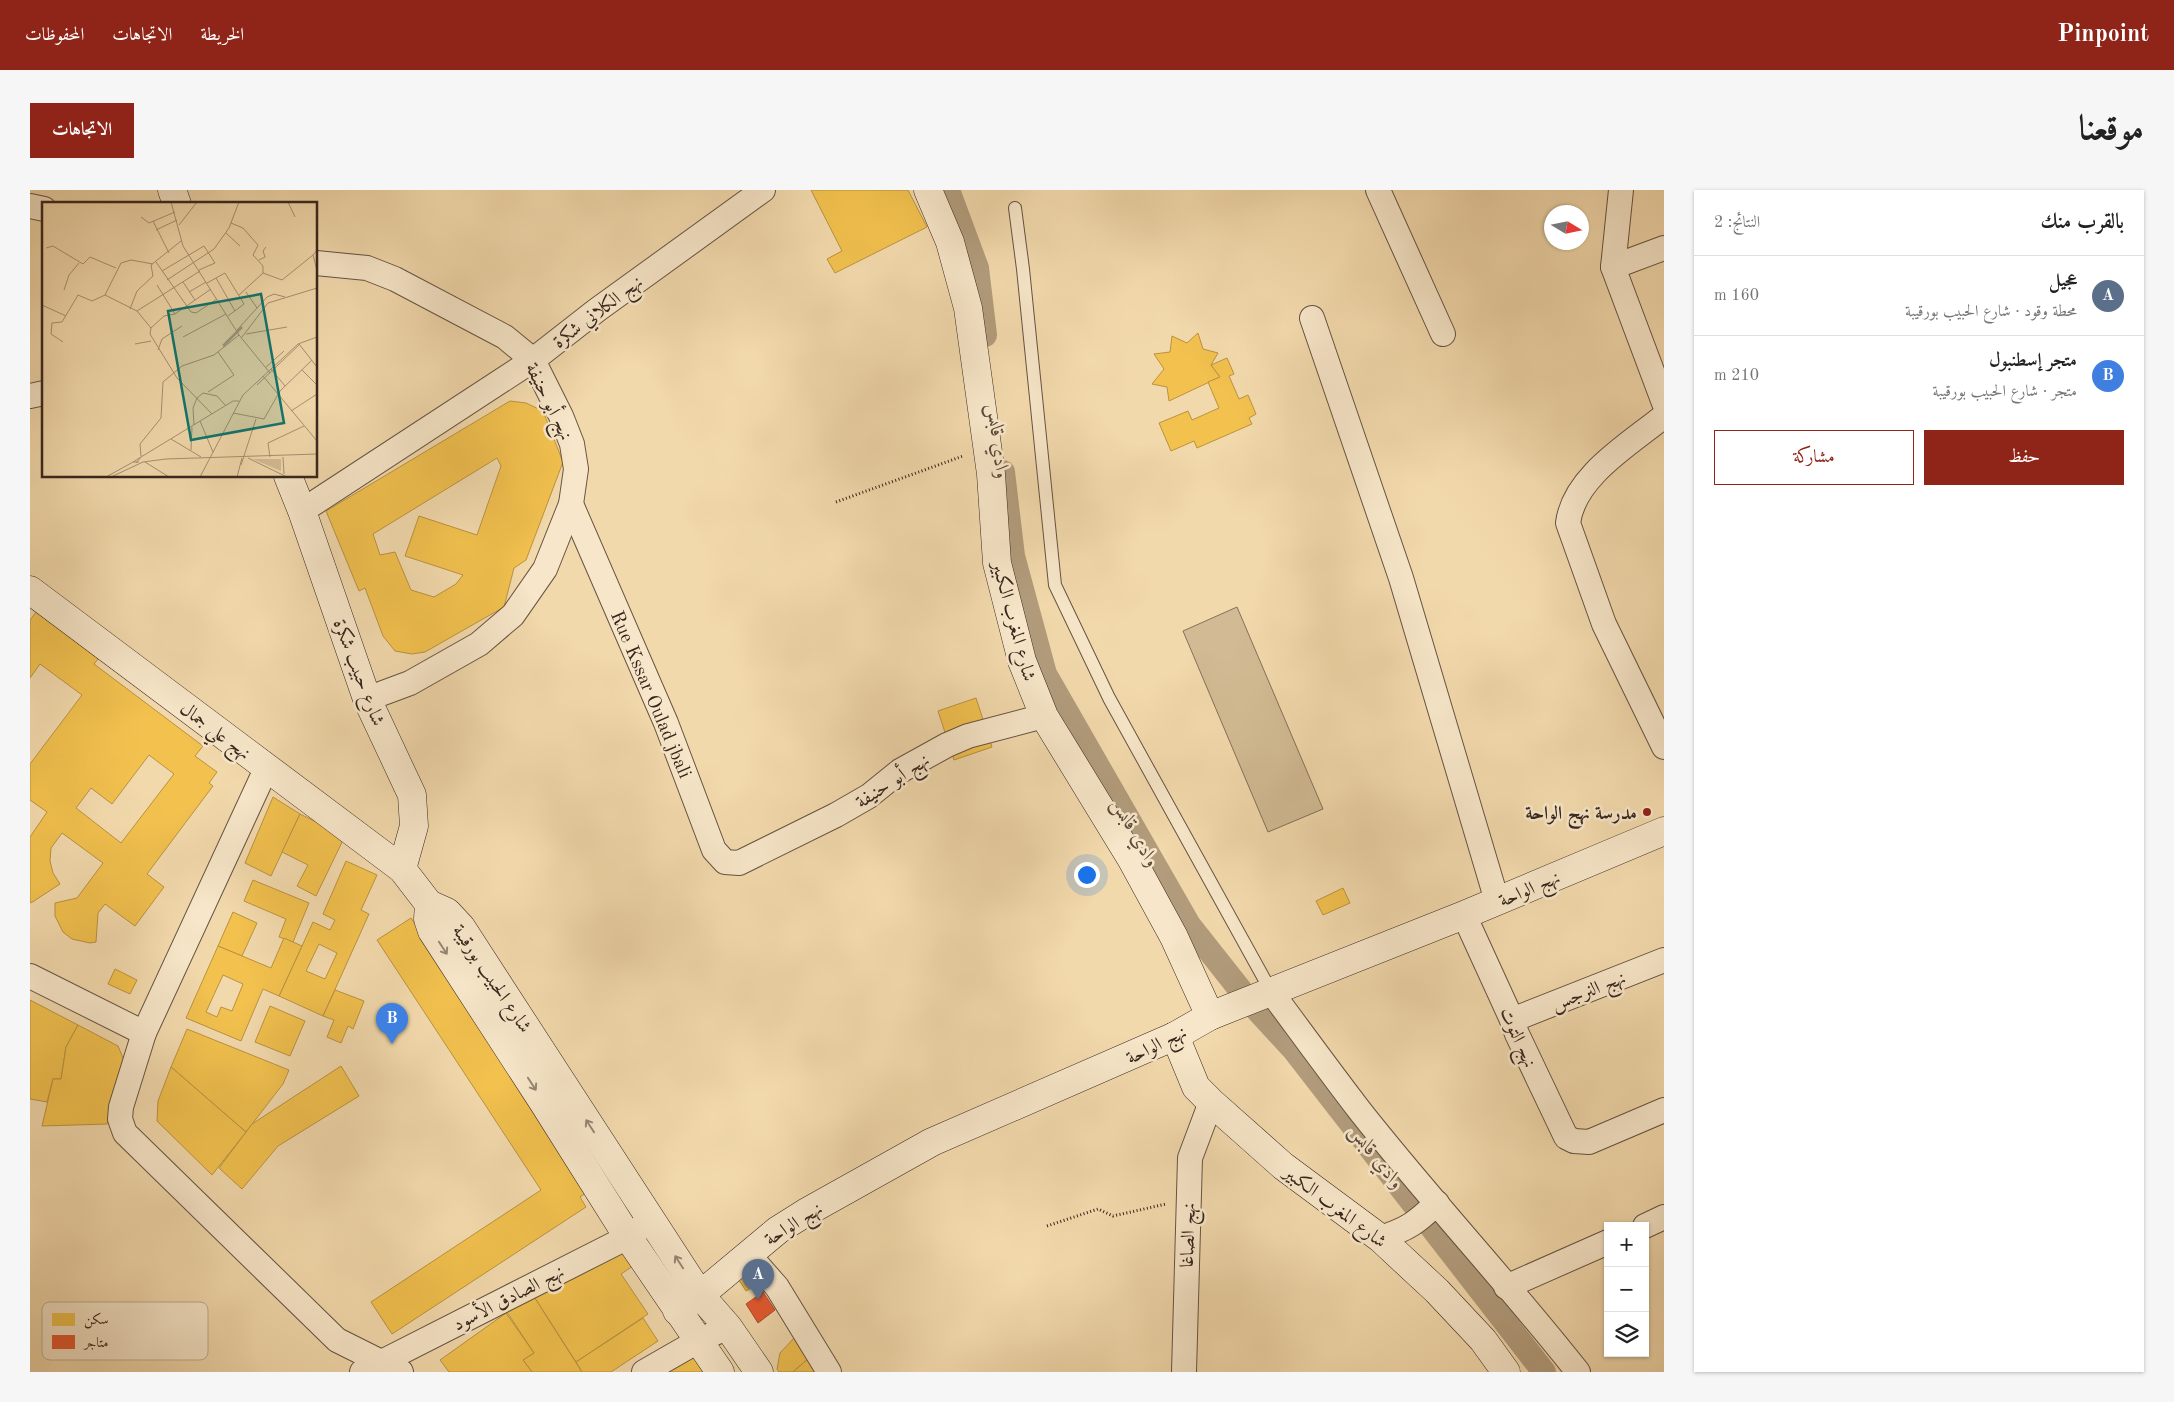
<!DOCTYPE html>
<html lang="ar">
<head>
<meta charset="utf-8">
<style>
	:root { --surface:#fff; --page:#f6f6f6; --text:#222; --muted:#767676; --line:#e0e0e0; --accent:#8f2418 }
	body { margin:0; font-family:"Old Standard TT",Amiri,serif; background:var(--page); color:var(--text); direction:rtl }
	.controls { position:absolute; right:15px; bottom:15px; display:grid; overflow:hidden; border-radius:0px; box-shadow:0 1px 4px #0004 }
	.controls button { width:45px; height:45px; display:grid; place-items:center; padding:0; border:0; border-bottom:1px solid var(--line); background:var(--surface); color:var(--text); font:25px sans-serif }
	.compass { position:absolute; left:1514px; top:15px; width:45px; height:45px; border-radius:50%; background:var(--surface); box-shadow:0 1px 4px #0004; rotate:100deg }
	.you { position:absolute; left:1056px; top:684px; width:18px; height:18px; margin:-12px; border:4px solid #fff; border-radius:50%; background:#1a73e8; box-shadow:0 0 0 8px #1a73e833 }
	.badge { display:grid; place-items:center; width:32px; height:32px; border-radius:50%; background:var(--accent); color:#fff; font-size:16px; font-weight:700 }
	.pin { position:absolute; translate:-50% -41px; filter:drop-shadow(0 1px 2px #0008) }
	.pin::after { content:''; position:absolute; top:26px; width:18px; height:15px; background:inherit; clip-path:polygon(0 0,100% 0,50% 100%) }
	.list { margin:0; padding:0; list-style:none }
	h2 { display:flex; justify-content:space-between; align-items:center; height:65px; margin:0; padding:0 20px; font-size:21px }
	h2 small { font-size:16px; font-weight:400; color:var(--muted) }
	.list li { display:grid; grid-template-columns:32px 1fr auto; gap:15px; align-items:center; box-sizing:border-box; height:80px; padding:0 20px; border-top:1px solid var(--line) }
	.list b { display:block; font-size:19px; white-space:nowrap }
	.list p { margin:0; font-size:16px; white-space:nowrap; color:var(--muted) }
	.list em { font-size:16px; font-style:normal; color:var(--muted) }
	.actions { display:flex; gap:10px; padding:15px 20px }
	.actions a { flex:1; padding:11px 0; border:1px solid var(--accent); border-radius:0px; text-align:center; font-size:18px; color:var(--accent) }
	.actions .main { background:var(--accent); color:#fff }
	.icon { flex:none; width:28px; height:28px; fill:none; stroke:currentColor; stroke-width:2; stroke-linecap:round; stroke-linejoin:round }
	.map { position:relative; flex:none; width:1634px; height:1182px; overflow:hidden; direction:ltr; border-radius:0px }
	header { display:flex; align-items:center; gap:30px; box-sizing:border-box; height:70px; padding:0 25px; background:var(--accent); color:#fff }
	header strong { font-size:24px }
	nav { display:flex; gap:28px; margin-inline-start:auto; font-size:18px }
	.intro { display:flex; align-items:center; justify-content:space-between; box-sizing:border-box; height:120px; padding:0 30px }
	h1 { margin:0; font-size:35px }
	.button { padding:12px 22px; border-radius:0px; background:var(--accent); color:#fff; font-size:18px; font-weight:700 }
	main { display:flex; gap:30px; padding:0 30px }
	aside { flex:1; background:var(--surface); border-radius:0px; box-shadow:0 1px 4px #0004 }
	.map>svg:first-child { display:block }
	.green { fill:#d2bb94; stroke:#847059 }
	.homes { fill:#f2c14e; stroke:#ba9240; fill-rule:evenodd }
	.shops { fill:#e4572e; stroke:#b04829 }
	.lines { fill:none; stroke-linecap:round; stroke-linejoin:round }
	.canal { stroke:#b29c7c; stroke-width:24 }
	.lane-casing { stroke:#665342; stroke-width:14 }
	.street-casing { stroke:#665342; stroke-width:26 }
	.secondary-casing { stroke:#37261e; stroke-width:29 }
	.path { stroke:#37261e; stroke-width:3; stroke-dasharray:1 2.5; stroke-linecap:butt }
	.lane { stroke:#f7e6c9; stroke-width:12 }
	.street { stroke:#f7e6c9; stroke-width:24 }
	.secondary { stroke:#f7e6c9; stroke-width:28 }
	.oneway { stroke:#978674 }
	.poi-dot { fill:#8f2418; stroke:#f7e6c9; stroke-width:2 }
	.labels { text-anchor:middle; stroke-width:5; stroke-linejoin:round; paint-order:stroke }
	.street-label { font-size:19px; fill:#37261e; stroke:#f7e6c9 }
	.poi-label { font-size:19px; font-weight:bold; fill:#37261e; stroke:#f7e6c9; text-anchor:end }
	.water-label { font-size:20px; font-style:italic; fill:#5c493a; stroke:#f7e6c9 }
	.inset-river { fill:none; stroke:#b29c7c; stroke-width:2.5 }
	.inset-road { fill:none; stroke:#a79173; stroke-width:1 }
	.view { fill:#0f766e; fill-opacity:0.15; stroke:#0f766e; stroke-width:2.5 }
	.inset-edge { fill:none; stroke:#37261e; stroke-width:2.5 }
	.key { fill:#f7e6c9; stroke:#bdac96; stroke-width:1 }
	.key-label { font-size:14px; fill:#37261e }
</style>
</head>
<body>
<header>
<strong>Pinpoint</strong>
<nav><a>الخريطة</a><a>الاتجاهات</a><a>المحفوظات</a></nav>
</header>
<div class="intro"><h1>موقعنا</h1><a class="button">الاتجاهات</a></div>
<main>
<aside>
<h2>بالقرب منك<small>النتائج: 2</small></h2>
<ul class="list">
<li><span class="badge" style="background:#5c6f8a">A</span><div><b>عجيل</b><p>محطة وقود · شارع الحبيب بورقيبة</p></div><em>160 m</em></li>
<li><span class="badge" style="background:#3f7fe0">B</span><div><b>متجر إسطنبول</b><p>متجر · شارع الحبيب بورقيبة</p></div><em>210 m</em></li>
</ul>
<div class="actions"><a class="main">حفظ</a><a>مشاركة</a></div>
</aside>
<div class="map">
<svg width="1634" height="1182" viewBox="0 0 1634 1182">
	<rect width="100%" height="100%" fill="#f2d9ac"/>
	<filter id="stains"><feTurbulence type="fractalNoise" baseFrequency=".004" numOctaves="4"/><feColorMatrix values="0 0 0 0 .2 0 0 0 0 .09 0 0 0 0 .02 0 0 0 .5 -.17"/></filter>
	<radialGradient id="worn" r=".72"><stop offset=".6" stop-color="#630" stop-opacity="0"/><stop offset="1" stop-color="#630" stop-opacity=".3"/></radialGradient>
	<path class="green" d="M1207 417 1293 619 1238 642 1153 441Z"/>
	<g class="homes">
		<path d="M781 0H878L897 37 805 83 797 69 812 61Z"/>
		<path d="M1168 143 1173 159 1188 163 1181 175 1190 187 1139 211 1137 197 1122 194 1134 179 1124 164 1140 162 1142 146 1157 153Z"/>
		<path d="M1197 168 1204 184 1199 186 1209 209 1218 205 1226 224 1219 228 1222 234 1167 258 1164 251 1141 261 1129 233 1158 221 1162 230 1189 218 1178 192 1190 187 1181 175Z"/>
		<path d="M480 211 496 213 513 221 533 272 496 370 484 378 474 417 395 462 382 464 365 461 353 446 335 398 329 401 296 321ZM467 268 471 276 447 345 389 326 375 366 433 385 426 394 404 407 381 400 365 362 350 365 343 344Z"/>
		<path d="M10 417 72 464 64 474 173 556 165 566 187 582 179 593 183 596 117 684 134 697 105 736 75 714 68 723 66 752 60 753 42 749 33 742 25 726V713L47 708 73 673 32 643 21 658 20 671 23 683 30 694 1 713 0 711V647L17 622 0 610V574L52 505 10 474 0 488V430ZM119 565 144 584 91 653 46 618 61 598 82 614Z"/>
		<path d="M946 508 962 557 924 570 908 521Z"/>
		<path d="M243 607 270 624 241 686 215 673Z"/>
		<path d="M270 624 315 646 286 706 267 696 278 675 252 662Z"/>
		<path d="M316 671 347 685 331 720 339 724 293 826 249 806 283 732 300 740 305 730 293 724ZM289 754 307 763 295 789 276 781Z"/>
		<path d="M223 690 279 713 263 752 249 747 256 729 214 711Z"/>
		<path d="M1313 698 1320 713 1293 725 1286 711Z"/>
		<path d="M203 722 227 733 212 766 188 756Z"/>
		<path d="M381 728 559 1001 550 1007 556 1017 362 1144 341 1112 511 1000 347 750Z"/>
		<path d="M254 748 272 756 249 806 233 799 211 851 156 828 188 756 241 778ZM193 785 213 794 202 821 191 817 187 827 176 822Z"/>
		<path d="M85 779 107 790 100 804 78 794Z"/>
		<path d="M305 800 334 811 323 839 318 836 311 853 297 847 304 830 293 826Z"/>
		<path d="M0 810 48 835 36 857 31 889H23L17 912 0 909Z"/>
		<path d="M240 816 275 831 260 866 225 852Z"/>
		<path d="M48 835 88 856 98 880 77 934 12 936 23 889H31L36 857Z"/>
		<path d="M157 839 259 880 253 894 216 942 141 877Z"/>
		<path d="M311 876 329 906 248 956 212 999 189 978 222 934Z"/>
		<path d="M141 877 216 942 182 985 127 931 128 911Z"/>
		<path d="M583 1046 603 1076 591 1084 618 1124 546 1172 501 1102Z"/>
		<path d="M724 1080 739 1098 733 1102 727 1094 716 1101 709 1090Z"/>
		<path d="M501 1102 552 1182H502L493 1170 504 1163 475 1119Z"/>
		<path d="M476 1123 504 1163 493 1170 502 1182H419L410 1170Z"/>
		<path d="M613 1128 628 1151 581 1182H552L546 1172Z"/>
		<path d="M764 1148 779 1168 763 1182H749L747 1179 750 1163Z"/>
		<path d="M663 1164 675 1182H636Z"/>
		<path d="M779 1168 788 1182H763Z"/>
	</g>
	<path class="shops" d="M733 1102 745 1120 728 1133 716 1114Z"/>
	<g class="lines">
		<g class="canal">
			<path d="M918 0 947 78 955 145"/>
			<path d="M973 282 983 366 1015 484 1159 735 1219 811 1264 860 1514 1182"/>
		</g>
		<defs>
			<path id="lane" d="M985 18 993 79 1025 395 1079 508 1242 803"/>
			<g id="street">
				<path d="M1348 0 1413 144"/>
				<path d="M1591 0 1583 77 1634 213"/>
				<path d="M0 16 14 19"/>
				<path d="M286 73 337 78 365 89 475 147 503 170 531 226 542 254 546 279 541 314 515 379 483 425 449 454 380 493 337 509"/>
				<path d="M1583 77 1634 58"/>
				<path d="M1282 128 1371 388 1467 711"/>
				<path d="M0 206 14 203"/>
				<path d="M1634 226C1600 254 1544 286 1538 333L1574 434 1634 557"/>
				<path d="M541 314 636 533 684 660 695 672 709 673 806 625 839 606 870 581 917 555 938 546 1014 526"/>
				<path d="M272 321 503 170 567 120 733 0"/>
				<path d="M236 579 114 843 91 917 90 929 95 943 307 1150 371 1182"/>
				<path d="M1434 725 1482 830 1487 844 1536 947 1544 951 1559 952 1634 920"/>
				<path d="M0 786 114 843"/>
				<path d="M1242 803C1271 842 1300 882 1330 921 1400 1010 1478 1093 1548 1182"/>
				<path d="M1482 830 1634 770"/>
				<path d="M1615 1036 1634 1027"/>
				<path d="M1350 1048C1378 1039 1386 1033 1407 1013"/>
				<path d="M718 1064 747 1097 799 1182"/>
				<path d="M1476 1097 1578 1052"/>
				<path d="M332 1182 598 1047 621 1030"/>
				<path d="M614 1182 668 1151 698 1137"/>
				<path d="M1154 1182 1160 968 1181 912"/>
			</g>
			<g id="secondary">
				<path d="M142 0 147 14"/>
				<path d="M898 0 920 52 938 118 961 284 967 373 992 471 1014 526 1102 670 1144 747 1180 826"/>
				<path d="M258 286 272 321 337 509 382 605 384 636 372 679"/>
				<path d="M0 400 372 679 399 714 417 722 431 737 670 1105 698 1137 729 1182"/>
				<path d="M399 714 398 729 402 741 513 912 598 1047 690 1182"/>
				<path d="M1145 846 1166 897 1181 912 1253 976 1350 1048 1407 1101 1453 1150 1476 1182"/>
				<path d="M647 1121 670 1105 748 1040 775 1023 902 952 1145 846 1180 826 1434 725 1634 641"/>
			</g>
		</defs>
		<use href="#lane" class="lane-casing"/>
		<use href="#street" class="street-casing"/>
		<use href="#secondary" class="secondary-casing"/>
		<g class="path">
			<path d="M806 312 933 266"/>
			<path d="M1017 1036 1068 1019 1083 1026 1136 1014"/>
		</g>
		<use href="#lane" class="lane"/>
		<use href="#street" class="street"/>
		<use href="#secondary" class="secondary"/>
	</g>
	<defs><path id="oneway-shaft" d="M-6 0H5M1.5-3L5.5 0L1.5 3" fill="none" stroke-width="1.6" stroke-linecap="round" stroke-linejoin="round" transform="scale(1.25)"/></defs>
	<g class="oneway">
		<use href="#oneway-shaft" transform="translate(413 758) rotate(57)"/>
		<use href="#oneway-shaft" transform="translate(502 894) rotate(57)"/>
		<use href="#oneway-shaft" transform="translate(560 936) rotate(-123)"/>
		<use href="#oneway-shaft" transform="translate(649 1072) rotate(-123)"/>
	</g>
	<circle class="poi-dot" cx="1617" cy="622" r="5"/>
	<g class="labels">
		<g class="street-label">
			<text transform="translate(567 121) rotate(-37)" y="7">نهج الكلاني شكرة</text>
			<text transform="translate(520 211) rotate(64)" y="7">نهج أبو حنيفة</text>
			<text transform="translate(985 431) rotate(75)" y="7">شارع المغرب الكبير</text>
			<text transform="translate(330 482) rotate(69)" y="7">شارع حبيب شكرة</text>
			<text transform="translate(622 504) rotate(67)" y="7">Rue Kssar Oulad jbali</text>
			<text transform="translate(186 540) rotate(37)" y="7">نهج علي جمال</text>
			<text transform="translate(862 590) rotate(-33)" y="7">نهج أبو حنيفة</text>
			<text transform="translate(1499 698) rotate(-23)" y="7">نهج الواحة</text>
			<text transform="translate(463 788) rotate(56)" y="7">شارع الحبيب بورقيبة</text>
			<text transform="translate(1558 800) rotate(-21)" y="7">نهج النرجس</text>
			<text transform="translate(1489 847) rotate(66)" y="7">نهج التوت</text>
			<text transform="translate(1126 854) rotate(-26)" y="7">نهج الواحة</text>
			<text transform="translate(1306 1016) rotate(37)" y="7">شارع المغرب الكبير</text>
			<text transform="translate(763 1033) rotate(-32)" y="7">نهج الواحة</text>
			<text transform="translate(1157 1045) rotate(-88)" y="7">نهج الصاغا</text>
			<text transform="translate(478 1107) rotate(-27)" y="7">نهج الصادق الأسود</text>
		</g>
		<g class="poi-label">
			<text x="1607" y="629">مدرسة نهج الواحة</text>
		</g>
		<g class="water-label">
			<text transform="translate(969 251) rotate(83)" y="7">وادي قابس</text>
			<text transform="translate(1106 642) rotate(60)" y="7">وادي قابس</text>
			<text transform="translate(1347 966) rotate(52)" y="7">وادي قابس</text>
		</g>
	</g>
	<g transform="translate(12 12)">
		<rect width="275" height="275" fill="#f2d9ac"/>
		<path d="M211 257H239V269Z" fill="#d2bb94"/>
		<path class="inset-river" d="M181 144 200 125"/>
		<path class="inset-road" d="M129 0 141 44 197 133 228 171M246 0 253 15M99 15 107 21 133 10M111 19 127 51M189 21 201 26 216 43 211 53 221 64V71M137 23 155 0M114 28 135 18M184 31 198 44M4 46 11 44 41 62 48 55 74 66M275 48 271 53 275 68M217 58 223 55 221 49 224 45M114 60 149 110 154 111 175 97M120 69 162 44 173 61 157 68M174 76 193 109M125 78 172 47 187 26 197 0M141 80 153 98M165 81 183 71 202 102 186 114M115 83 133 112M169 87 133 112 122 114 109 126 108 132 135 176 170 212M22 88 27 73 37 61M147 90 164 80M204 90 215 106M197 93 221 71 240 78 271 53M0 103 24 114M88 107 95 89 111 74 109 63 139 39M95 109 63 93 79 61 89 58 111 62M95 109 158 69M95 109 109 126M195 128 225 95 232 92 243 95M204 132 245 125M141 135 184 112M200 135 226 101 275 86M21 140 9 132 10 121 20 120 36 93 50 99 63 93M93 142 109 139M257 142 275 165M116 148 120 137 140 124M223 166 242 149M229 167 243 184M260 168 275 183M221 174 275 239M215 183 258 142M166 190 192 173 176 150M249 209 275 192M191 211 222 217 238 189 270 158M158 219 171 250M152 223 151 206 155 196 161 191 175 194 184 204M129 237 159 255M149 248 150 225M99 254 98 242 119 216 121 180 140 164 172 153 197 133M99 255 191 199H197M228 255 226 241 262 224M241 255 242 272M206 256 245 275M91 260 99 255 94 261M103 260 127 275M199 263 214 217M64 275 91 260H97M69 275 101 260 124 257 275 252M158 275 201 193 256 142 275 135M195 275 200 256"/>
		<path class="view" d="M219 92 242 221 149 238 126 109Z"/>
		<rect width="275" height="275" class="inset-edge"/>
	</g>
	<rect x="12" y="1112" width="166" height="58" rx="8" class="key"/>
	<rect x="22" y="1123" width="23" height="13" fill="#f2c14e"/>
	<rect x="22" y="1145" width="23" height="14" fill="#e4572e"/>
	<g class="key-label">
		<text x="54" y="1134">سكن</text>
		<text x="54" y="1157">متاجر</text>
	</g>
	<rect width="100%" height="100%" filter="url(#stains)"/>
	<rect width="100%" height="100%" fill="url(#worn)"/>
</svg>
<div class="controls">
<button>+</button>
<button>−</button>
<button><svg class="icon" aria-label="layers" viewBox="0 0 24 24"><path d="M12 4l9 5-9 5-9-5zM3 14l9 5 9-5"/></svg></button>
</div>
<svg class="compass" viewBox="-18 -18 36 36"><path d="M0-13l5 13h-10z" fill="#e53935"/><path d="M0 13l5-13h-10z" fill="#767676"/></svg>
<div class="you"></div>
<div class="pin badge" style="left:728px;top:1110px;background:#5c6f8a">A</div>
<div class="pin badge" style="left:362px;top:854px;background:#3f7fe0">B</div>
</div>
</main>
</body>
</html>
